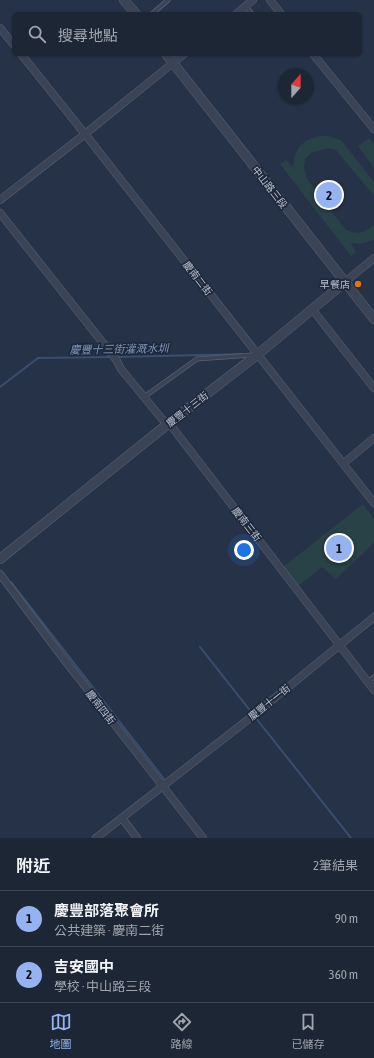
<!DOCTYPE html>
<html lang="zh-TW">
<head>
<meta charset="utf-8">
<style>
	:root { --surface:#1c2635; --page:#293241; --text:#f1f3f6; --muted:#a0a5ad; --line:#3a4350; --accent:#95b2f1 }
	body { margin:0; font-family:"Asap Condensed","Noto Sans TC",sans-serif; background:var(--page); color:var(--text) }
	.compass { position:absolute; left:278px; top:68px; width:36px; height:36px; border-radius:50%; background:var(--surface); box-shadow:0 1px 3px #0004; rotate:21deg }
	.you { position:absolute; left:244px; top:550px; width:14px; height:14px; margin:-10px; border:3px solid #fff; border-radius:50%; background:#1a73e8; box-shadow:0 0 0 6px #1a73e833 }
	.badge { display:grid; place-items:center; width:26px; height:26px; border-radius:50%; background:var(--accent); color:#111; font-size:13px; font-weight:700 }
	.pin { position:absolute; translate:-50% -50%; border:2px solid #fff; box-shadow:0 1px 4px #0006 }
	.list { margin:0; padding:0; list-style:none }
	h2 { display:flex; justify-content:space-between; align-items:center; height:52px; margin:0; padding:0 16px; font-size:17px }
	h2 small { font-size:13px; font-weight:400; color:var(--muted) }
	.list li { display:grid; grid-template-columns:26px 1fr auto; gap:12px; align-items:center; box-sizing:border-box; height:56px; padding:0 16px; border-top:1px solid var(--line) }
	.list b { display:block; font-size:15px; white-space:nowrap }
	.list p { margin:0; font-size:13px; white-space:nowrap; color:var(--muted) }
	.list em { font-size:13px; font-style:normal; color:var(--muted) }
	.icon { flex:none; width:22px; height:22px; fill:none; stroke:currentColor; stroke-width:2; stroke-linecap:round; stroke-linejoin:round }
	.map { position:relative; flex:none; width:374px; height:838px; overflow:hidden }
	.search { position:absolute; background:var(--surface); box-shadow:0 1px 3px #0004; left:12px; right:12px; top:12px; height:44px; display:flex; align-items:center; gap:10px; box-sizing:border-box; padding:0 14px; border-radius:6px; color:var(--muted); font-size:15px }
	.sheet { height:164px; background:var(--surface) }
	nav { display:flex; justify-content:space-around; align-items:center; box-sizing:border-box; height:56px; border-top:1px solid var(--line); background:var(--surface); font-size:11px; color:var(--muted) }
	nav a { display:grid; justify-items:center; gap:2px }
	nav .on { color:var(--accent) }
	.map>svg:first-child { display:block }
	.green { fill:#284247 }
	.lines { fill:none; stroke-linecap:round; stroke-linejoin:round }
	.stream { stroke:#3a4e70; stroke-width:2 }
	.service-casing { stroke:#596273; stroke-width:5 }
	.minor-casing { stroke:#596273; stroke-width:8 }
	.tertiary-casing { stroke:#596273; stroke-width:10 }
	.service { stroke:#3a4456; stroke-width:3.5 }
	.minor { stroke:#3a4456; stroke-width:7 }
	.tertiary { stroke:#3a4456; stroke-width:9 }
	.food-dot { fill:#e8710a; stroke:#1f293b; stroke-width:1.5 }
	.labels { text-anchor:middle; stroke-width:3.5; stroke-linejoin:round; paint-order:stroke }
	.street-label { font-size:10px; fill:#b8c0cf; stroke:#1f293b }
	.poi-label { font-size:10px; fill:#b8c0cf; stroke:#1f293b; text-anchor:end }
	.water-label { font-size:11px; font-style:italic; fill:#7d94b8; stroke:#1f293b }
</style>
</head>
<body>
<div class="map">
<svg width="374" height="838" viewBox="0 0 374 838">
	<rect width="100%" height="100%" fill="#263247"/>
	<g class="green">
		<path d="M319 136H328L341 140 374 182V196L336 150 328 148 311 153 305 159 304 168 307 179 346 230C359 235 363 233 374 225V240L360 244 351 243 356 252 351 256 280 164 286 160 293 167C295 148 301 141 319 136Z"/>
		<path d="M369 138 374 144V168L358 146Z"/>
		<path d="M363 504 374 519V543L336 579 322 567 298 586 283 567Z"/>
	</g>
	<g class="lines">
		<g class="stream">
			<path d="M116 357 245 354"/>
			<path d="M0 387 38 358 111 357"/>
			<path d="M11 582 164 779"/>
			<path d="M200 647 252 713"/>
			<path d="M255 717 351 838"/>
		</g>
		<defs>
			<g id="service">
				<path d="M246 6 252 14"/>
				<path d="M152 14 168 0"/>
				<path d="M144 397 197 359 252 355"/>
				<path d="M368 682 374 677"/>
			</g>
			<g id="minor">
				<path d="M270 0 281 14"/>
				<path d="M236 14 253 0"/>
				<path d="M0 28 14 45"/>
				<path d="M21 54 85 134 374 503"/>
				<path d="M313 54 374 129"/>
				<path d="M0 200 85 134 184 54"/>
				<path d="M0 213 107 348 117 361 121 369 162 419 169 423 374 690"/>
				<path d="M345 282 374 258"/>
				<path d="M312 309 374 388"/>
				<path d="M344 463 374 438"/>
				<path d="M0 574 60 654 203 838"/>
				<path d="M122 818 137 838"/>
				<path d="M96 838 254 715 374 617"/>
			</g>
			<g id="tertiary">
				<path d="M124 0 136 14"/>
				<path d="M166 54 374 319"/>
				<path d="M0 559 169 423 257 355 345 282"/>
			</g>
		</defs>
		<use href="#service" class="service-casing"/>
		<use href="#minor" class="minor-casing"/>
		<use href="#tertiary" class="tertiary-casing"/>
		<use href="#service" class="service"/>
		<use href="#minor" class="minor"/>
		<use href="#tertiary" class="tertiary"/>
	</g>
	<circle class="food-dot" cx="358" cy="284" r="4"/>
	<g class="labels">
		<g class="street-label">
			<text transform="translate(270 187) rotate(52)" y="4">中山路三段</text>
			<text transform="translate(198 278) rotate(52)" y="4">慶南二街</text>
			<text transform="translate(187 409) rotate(-38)" y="4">慶豐十三街</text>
			<text transform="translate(247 524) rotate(52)" y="4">慶南三街</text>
			<text transform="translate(269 702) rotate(-39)" y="4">慶豐十一街</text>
			<text transform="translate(101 707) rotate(52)" y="4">慶南四街</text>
		</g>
		<g class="poi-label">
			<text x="350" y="288">早餐店</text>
		</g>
		<g class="water-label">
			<text transform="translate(119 349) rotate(-1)" y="4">慶豐十三街灌溉水圳</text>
		</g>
	</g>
</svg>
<svg class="compass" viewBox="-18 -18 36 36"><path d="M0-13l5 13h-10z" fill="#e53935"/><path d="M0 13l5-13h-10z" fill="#a0a5ad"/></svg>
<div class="you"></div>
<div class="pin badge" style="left:339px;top:548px">1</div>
<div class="pin badge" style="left:329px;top:195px">2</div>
<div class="search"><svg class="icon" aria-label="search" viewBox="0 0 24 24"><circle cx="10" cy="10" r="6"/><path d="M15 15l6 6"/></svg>搜尋地點</div>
</div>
<section class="sheet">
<h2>附近<small>2筆結果</small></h2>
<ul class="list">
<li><span class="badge">1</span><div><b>慶豐部落聚會所</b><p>公共建築 · 慶南二街</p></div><em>90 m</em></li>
<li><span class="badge">2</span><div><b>吉安國中</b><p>學校 · 中山路三段</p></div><em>360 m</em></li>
</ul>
</section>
<nav>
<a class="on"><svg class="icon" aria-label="map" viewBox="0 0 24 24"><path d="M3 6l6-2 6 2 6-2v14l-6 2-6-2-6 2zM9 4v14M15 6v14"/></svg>地圖</a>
<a><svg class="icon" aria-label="directions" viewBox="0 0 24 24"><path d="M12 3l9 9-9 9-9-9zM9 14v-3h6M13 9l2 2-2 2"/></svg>路線</a>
<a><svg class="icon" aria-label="saved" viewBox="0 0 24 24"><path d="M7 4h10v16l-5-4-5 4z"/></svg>已儲存</a>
</nav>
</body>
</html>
